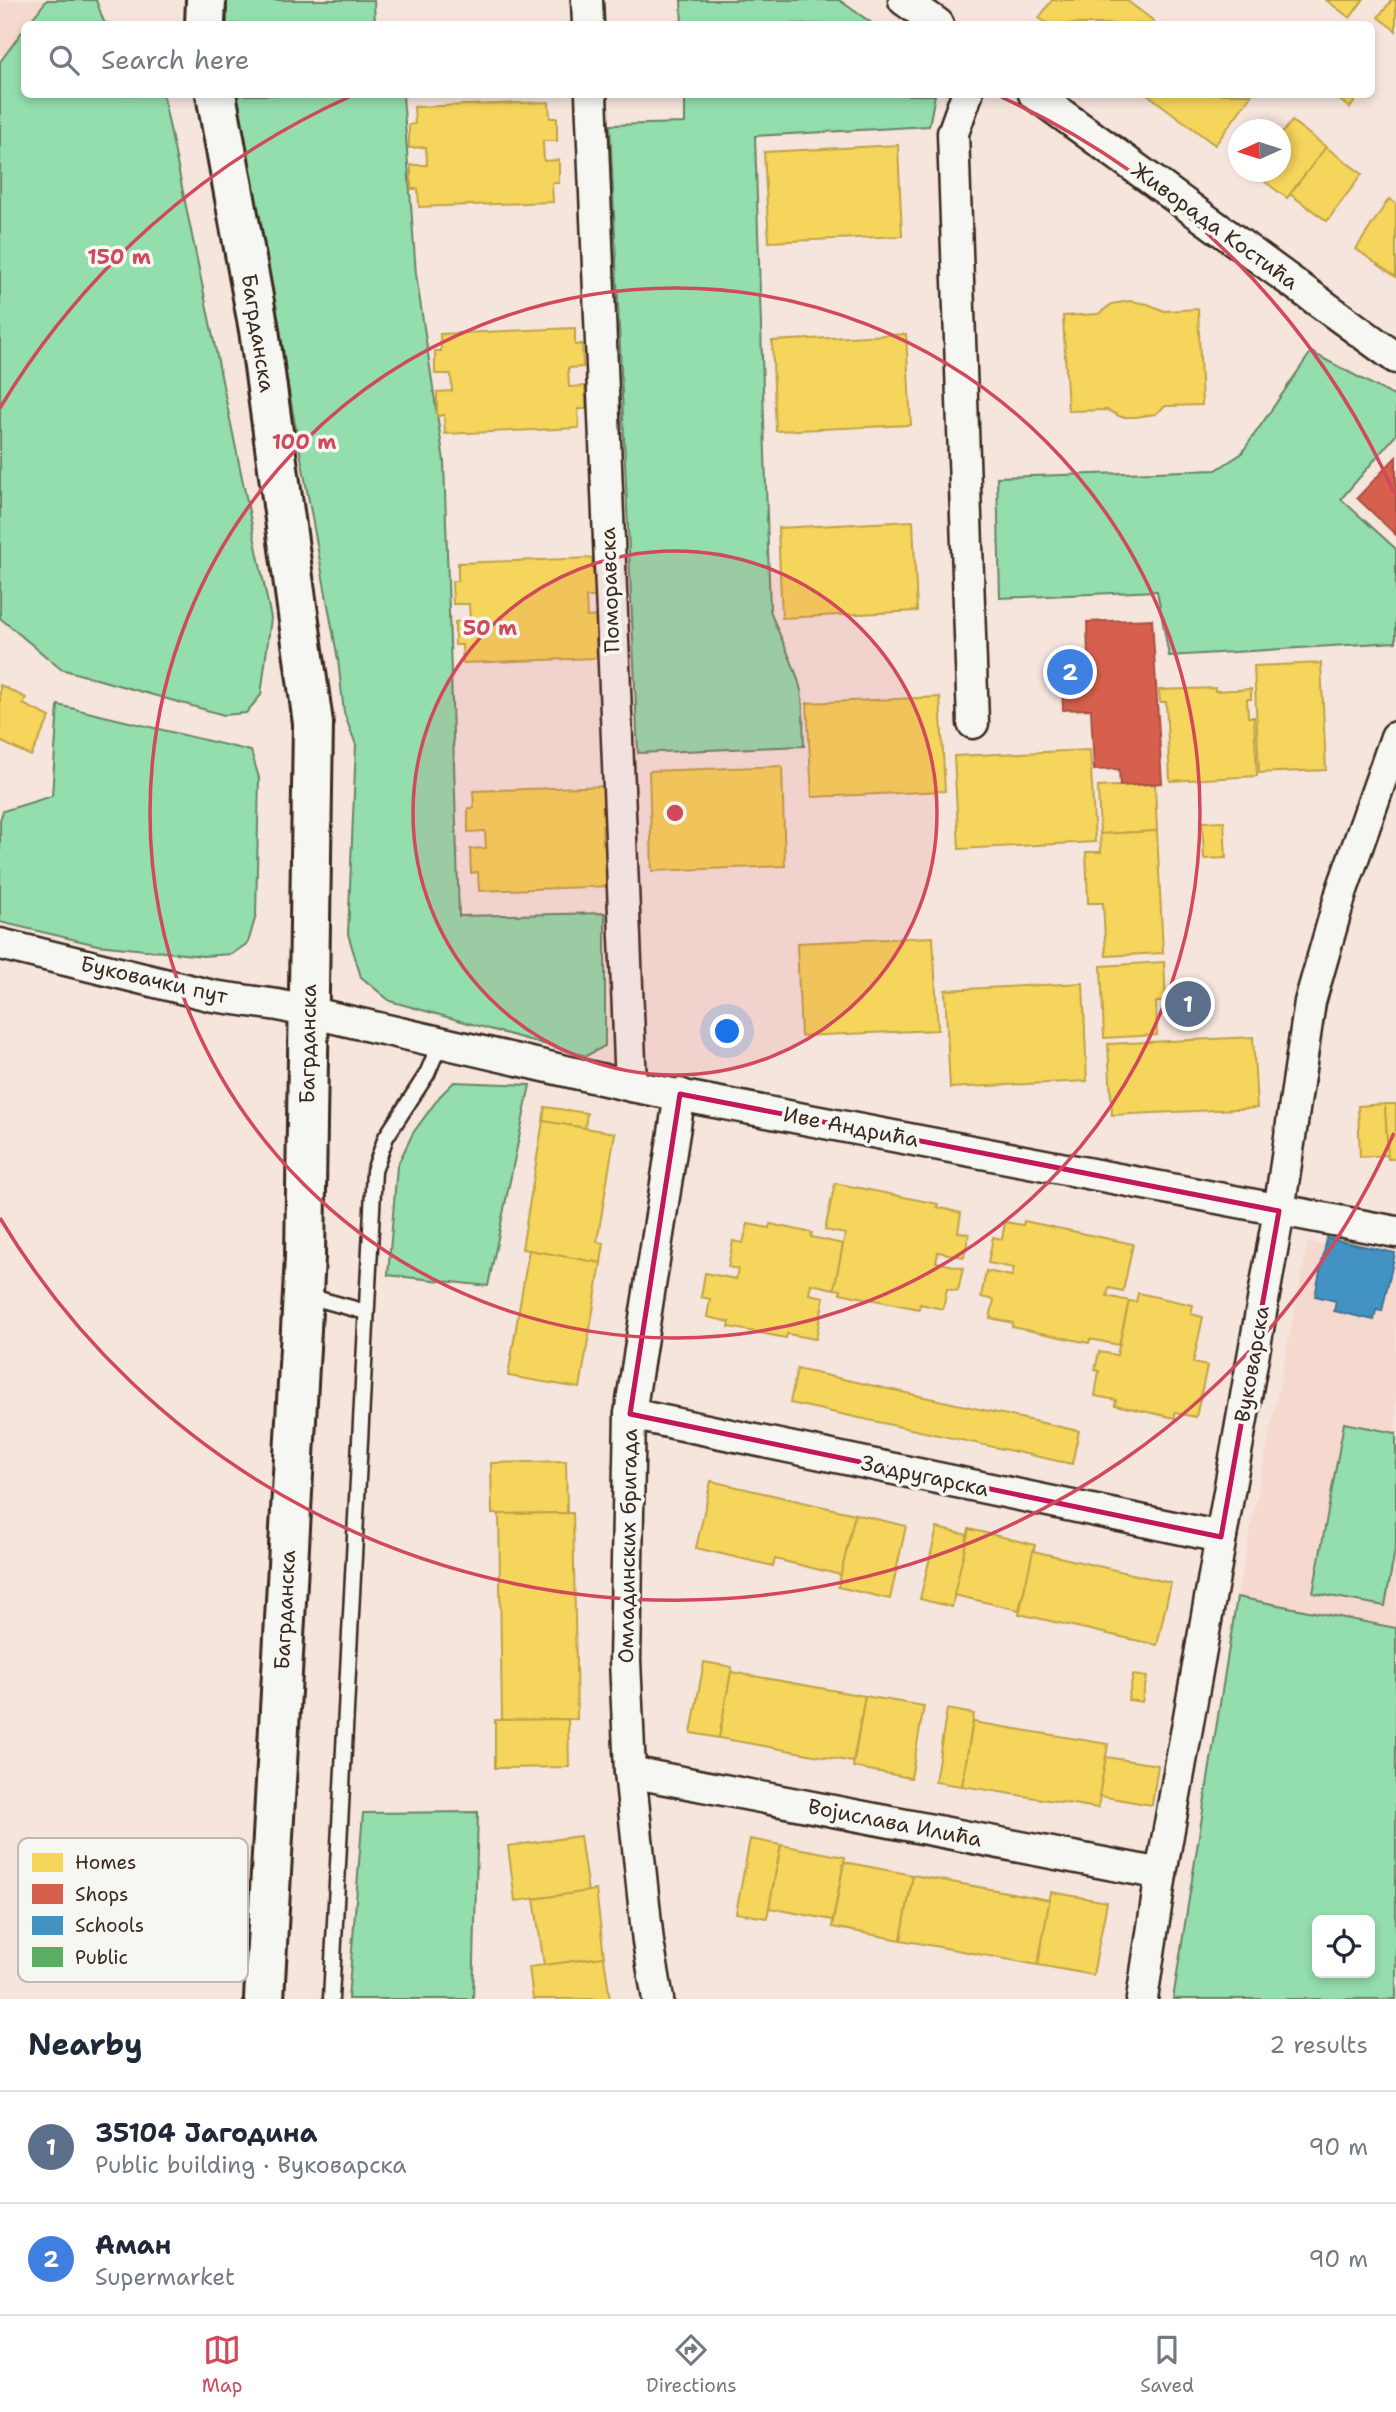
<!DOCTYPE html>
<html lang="en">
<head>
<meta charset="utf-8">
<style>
	:root { --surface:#fff; --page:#f6f6f7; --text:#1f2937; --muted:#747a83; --line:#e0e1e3; --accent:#d1495b }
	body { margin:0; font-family:"Shantell Sans",sans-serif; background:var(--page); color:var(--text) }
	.controls { position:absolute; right:21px; bottom:21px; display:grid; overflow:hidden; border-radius:10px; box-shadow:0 4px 10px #0003 }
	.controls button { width:63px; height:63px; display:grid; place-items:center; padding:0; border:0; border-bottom:2px solid var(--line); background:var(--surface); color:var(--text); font:35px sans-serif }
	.compass { position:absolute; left:1228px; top:119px; width:63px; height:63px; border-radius:50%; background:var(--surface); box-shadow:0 4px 10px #0003; rotate:267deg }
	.you { position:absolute; left:728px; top:1032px; width:24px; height:24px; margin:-18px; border:5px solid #fff; border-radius:50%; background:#1a73e8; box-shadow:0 0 0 10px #1a73e833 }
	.badge { display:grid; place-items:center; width:46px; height:46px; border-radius:50%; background:var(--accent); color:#fff; font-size:23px; font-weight:700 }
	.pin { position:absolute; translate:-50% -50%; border:4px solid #fff; box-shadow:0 2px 7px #0006 }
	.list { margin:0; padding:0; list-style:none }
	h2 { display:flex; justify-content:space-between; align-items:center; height:91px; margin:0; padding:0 28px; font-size:30px }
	h2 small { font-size:23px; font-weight:400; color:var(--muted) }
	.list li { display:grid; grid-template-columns:46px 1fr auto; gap:21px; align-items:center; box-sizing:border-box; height:112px; padding:0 28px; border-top:2px solid var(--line) }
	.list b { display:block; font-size:26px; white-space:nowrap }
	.list p { margin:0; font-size:23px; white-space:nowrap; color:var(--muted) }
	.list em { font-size:23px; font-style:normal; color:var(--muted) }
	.icon { flex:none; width:38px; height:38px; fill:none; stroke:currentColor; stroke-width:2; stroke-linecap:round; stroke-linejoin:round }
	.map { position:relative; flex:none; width:1396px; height:1999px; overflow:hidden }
	.search { position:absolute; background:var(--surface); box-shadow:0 4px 10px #0003; left:21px; right:21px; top:21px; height:77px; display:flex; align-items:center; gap:18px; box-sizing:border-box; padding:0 24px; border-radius:10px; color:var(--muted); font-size:26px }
	.sheet { height:315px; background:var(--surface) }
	nav { display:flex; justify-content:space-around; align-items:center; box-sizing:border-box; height:98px; border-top:2px solid var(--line); background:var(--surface); font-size:19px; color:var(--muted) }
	nav a { display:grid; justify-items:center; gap:4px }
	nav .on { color:var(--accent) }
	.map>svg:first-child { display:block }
	.built { fill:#f6d9ce }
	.green { fill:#94ddac; stroke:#688465; stroke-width:2; fill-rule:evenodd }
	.homes { fill:#f6d55c; stroke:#bea249; stroke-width:2 }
	.shops { fill:#d6604d; stroke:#a8503f; stroke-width:2 }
	.schools { fill:#4393c3; stroke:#417492; stroke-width:2 }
	.public { fill:#5aae61; stroke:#51864d; stroke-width:2 }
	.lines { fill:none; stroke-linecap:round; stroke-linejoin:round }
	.lane-casing { stroke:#3b2a1e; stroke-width:19 }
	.street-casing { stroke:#3b2a1e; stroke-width:35 }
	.secondary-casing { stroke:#3b2a1e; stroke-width:44 }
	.lane { stroke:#f6f6f2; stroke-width:14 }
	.street { stroke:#f6f6f2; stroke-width:30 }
	.secondary { stroke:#f6f6f2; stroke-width:38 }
	.marked { fill:none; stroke:#c2185b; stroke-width:5; stroke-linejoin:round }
	.ring { fill:none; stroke:#d1495b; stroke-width:3.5 }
	.labels { text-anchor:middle; stroke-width:7; stroke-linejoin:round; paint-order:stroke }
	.street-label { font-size:21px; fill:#3b2a1e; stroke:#f6f6f2 }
	.key { fill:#f6f6f2; stroke:#beb9b2; stroke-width:2 }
	.key-label { font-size:19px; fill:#3b2a1e }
	.centre { fill:#d1495b; stroke:#f6f6f2; stroke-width:3.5 }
	.ring-label { font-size:21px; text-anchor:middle; font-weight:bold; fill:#d1495b; stroke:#f6f6f2; stroke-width:7; stroke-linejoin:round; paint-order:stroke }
</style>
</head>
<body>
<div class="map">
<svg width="1396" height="1999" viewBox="0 0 1396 1999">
	<rect width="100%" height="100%" fill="#f6e5dd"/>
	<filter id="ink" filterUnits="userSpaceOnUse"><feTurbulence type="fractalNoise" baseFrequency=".0143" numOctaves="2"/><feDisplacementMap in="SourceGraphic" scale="14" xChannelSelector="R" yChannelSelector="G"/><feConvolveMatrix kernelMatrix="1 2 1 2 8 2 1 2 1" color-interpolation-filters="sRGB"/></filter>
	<g filter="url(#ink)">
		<g class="built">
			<path d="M0 0H47L28 24H24V29L0 62Z"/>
			<path d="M1308 1242 1396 1259V1628L1237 1597Z"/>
		</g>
		<g class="green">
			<path d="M47 0H96L104 22 108 24H28Z"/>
			<path d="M227 0H374L375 24H227Z"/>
			<path d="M681 0H839L873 24H682Z"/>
			<path d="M24 29V94L163 95 271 618 261 695 246 713 224 715 61 669 0 618V62Z"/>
			<path d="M235 95H403L416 274 444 461 459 916 605 913V1046L586 1056 390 1001 361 977 348 934 356 745 344 713 338 660Z"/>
			<path d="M685 95H935L929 126 755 136 770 610C779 638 795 662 801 691 804 709 803 728 804 746L638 753 610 125 685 123Z"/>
			<path d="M1311 352 1396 397V435L1341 499 1396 549V642L1169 656 1157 591 1000 598 997 477 1216 470 1241 454Z"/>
			<path d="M58 705 251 751 259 778 256 915 248 943 232 954 203 956 97 945 0 922V820L3 811 52 796Z"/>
			<path d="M454 1082 530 1085 488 1286 388 1275 397 1166 413 1133 440 1096Z"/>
			<path d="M1344 1423 1396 1433V1544L1385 1606 1313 1593Z"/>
			<path d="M1237 1597 1396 1628V1999H1173ZM1317 1920H1370V1973H1317Z"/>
			<path d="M478 1812 473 1999H348L363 1813Z"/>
		</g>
		<g class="homes">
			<path d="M1052 0H1126L1154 21 1151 24H1048L1039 18Z"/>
			<path d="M1326 0H1363L1350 18Z"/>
			<path d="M1392 0H1396V31L1378 17Z"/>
			<path d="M1147 94H1252L1215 145Z"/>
			<path d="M1332 94H1360L1350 108Z"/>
			<path d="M549 102 550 118H557V141H543L544 161 559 160V183H552L553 202 419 207 418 189H411V165H427L426 147 409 148V125L415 124 414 107Z"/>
			<path d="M1292 121 1326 147 1287 198 1253 173 1280 172V136Z"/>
			<path d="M898 145 902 236 769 242 764 152Z"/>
			<path d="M1326 147 1362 174 1327 221 1290 194Z"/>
			<path d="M1389 199 1396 204V277L1356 249Z"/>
			<path d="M1129 301 1148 304 1164 311 1198 309 1202 405 1166 406 1155 414 1136 417H1121L1107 410 1068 411 1063 316 1098 314 1112 304Z"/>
			<path d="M575 328V345L582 344 583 367 568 368 569 387 585 386 586 409H578L579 428 445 434 444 415 437 416V392L452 391 451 374H435V351H441L440 334Z"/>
			<path d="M906 334 911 425 776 431 772 341Z"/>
			<path d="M913 521 917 611 782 618 778 528Z"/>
			<path d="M592 558 593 574H600L601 597H586L587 617 603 616V639H596L597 658 463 663 462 645H455V622L470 621 469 604H453L452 581H458V563Z"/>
			<path d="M1321 663 1326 770 1259 773 1254 666Z"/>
			<path d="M0 685 26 698 23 704 50 717 31 756 0 741Z"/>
			<path d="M1215 688V691L1251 689V699H1247L1248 717H1254L1257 776 1170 781 1166 702H1160L1159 690Z"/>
			<path d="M940 697 945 791 812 797 807 703Z"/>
			<path d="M1090 750 1095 842 959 849 954 756Z"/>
			<path d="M782 766 785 866 652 871 649 771Z"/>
			<path d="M1155 784 1157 831 1100 834 1098 787Z"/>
			<path d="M608 786 616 824 602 825 603 844H618L613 886 479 891 478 872 471 873 470 849 486 848 485 831 468 832V808H474L473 791Z"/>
			<path d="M1224 821 1226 858 1204 859 1202 822Z"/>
			<path d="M1157 831 1163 953 1106 956 1103 903H1088L1086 852H1101L1100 834Z"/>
			<path d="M933 937 938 1030 801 1036 797 943Z"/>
			<path d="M1164 962 1166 1002H1156L1157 1035 1104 1038 1101 966Z"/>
			<path d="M1083 983 1087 1081 950 1088 945 990Z"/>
			<path d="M1253 1037 1257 1108 1112 1115 1108 1044Z"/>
			<path d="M1385 1104 1388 1155 1360 1157 1358 1106Z"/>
			<path d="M1385 1104H1396V1159H1388Z"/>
			<path d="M545 1107 587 1113 585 1128 543 1121Z"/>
			<path d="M543 1121 615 1133 597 1242 604 1243 601 1263 522 1249Z"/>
			<path d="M835 1183 938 1204 937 1207 961 1213 958 1232 969 1234 964 1257 938 1252 936 1262 963 1268 958 1291 947 1289 943 1309 920 1304 919 1309 840 1293 841 1290 834 1289 845 1234 825 1230Z"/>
			<path d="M1024 1221 1133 1244 1123 1291 1109 1288 1107 1296 1129 1301 1119 1345 1090 1339 1089 1343 1012 1327 1013 1323 990 1318 994 1300 981 1297 986 1271 1012 1276 1014 1268 988 1263 993 1237 1002 1239 1005 1222 1023 1225Z"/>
			<path d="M748 1224 769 1228 770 1224 812 1233 811 1237 843 1244 834 1289 811 1284 809 1294 824 1297 816 1339 787 1334 786 1338 729 1327 730 1322 707 1317 710 1299 701 1297 705 1273 736 1279 738 1269 728 1267 733 1241 743 1243Z"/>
			<path d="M529 1250 601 1263 580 1388 508 1376Z"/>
			<path d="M1138 1293 1193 1305 1191 1314 1203 1317 1193 1363 1207 1366 1196 1417 1175 1413V1418L1115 1405 1116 1400 1095 1396 1099 1371 1095 1370 1099 1352 1117 1355 1129 1301 1136 1302Z"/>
			<path d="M797 1369 1079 1431 1072 1464 790 1403Z"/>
			<path d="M566 1461 567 1513 492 1514 491 1463Z"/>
			<path d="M711 1481 855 1514 841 1575 775 1559 773 1566 696 1548Z"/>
			<path d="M573 1513 577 1719 502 1720 499 1514Z"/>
			<path d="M855 1514 906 1526 890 1599 838 1587Z"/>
			<path d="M937 1528 968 1535 952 1607 920 1599Z"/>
			<path d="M969 1529 1035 1545 1019 1610 954 1595Z"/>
			<path d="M1033 1551 1171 1583 1157 1645 1019 1614Z"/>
			<path d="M704 1662 732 1667 719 1738 691 1733Z"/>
			<path d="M731 1672 865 1696 853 1762 719 1738Z"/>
			<path d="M1133 1675 1147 1677 1142 1702 1128 1700Z"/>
			<path d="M865 1696 924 1706 911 1778 853 1767Z"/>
			<path d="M947 1709 974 1714 962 1786 935 1782Z"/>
			<path d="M568 1719 569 1767 495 1768V1720Z"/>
			<path d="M973 1722 1108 1744 1098 1808 962 1786Z"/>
			<path d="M1106 1757 1158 1765 1152 1805 1099 1796Z"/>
			<path d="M580 1836 588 1892 515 1901 508 1846Z"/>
			<path d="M750 1839 781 1845 767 1918 736 1913Z"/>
			<path d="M781 1845 845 1857 833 1920 769 1908Z"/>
			<path d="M844 1862 913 1875 901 1940 832 1927Z"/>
			<path d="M913 1875 1050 1900 1038 1965 901 1940Z"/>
			<path d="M596 1890 604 1957 544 1965 534 1899Z"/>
			<path d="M1051 1892 1107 1902 1093 1975 1038 1965Z"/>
			<path d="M604 1957 610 1999H533L529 1967Z"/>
		</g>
		<g class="shops">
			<path d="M1396 457V535L1357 498Z"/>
			<path d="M1152 619 1162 783 1120 786 1119 769 1094 770 1091 709 1063 710 1061 660 1088 658 1087 622Z"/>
		</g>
		<path class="schools" d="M1327 1238 1395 1253 1382 1311 1376 1310 1374 1320 1334 1311 1336 1301 1315 1296Z"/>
		<path class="public" d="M1204 990 1206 1019 1178 1021 1176 991Z"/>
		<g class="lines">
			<defs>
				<g id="lane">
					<path d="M304 1295 366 1312"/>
					<path d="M331 1999 374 1171 386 1137 427 1074 440 1043"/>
				</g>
				<g id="street">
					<path d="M587 0 588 24"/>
					<path d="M904 0 938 24"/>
					<path d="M591 94 631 1086"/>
					<path d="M967 94 953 133 973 723"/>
					<path d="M1034 94 1396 358"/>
					<path d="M0 944 213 996 278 1005 631 1086 1396 1232"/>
					<path d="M630 1414 1221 1537"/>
					<path d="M630 1772 1161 1874"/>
					<path d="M658 1999 648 1942 630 1772 625 1660 630 1414 680 1094"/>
					<path d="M1142 1999 1161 1874 1279 1211 1310 1002 1342 890 1396 737"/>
				</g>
				<g id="secondary">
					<path d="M205 24 206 0"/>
					<path d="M216 94 259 330 313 723 305 1257 264 1999"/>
				</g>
			</defs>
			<use href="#lane" class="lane-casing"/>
			<use href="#street" class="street-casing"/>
			<use href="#secondary" class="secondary-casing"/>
			<use href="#lane" class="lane"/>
			<use href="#street" class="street"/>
			<use href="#secondary" class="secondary"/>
		</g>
	</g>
	<path class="marked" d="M680 1094 1279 1211 1221 1537 630 1414Z"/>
	<circle cx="675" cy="813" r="262" fill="#d1495b" fill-opacity=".12"/>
	<g class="ring">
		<circle cx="675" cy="813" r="262"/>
		<circle cx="675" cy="813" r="525"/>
		<path d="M1394 1133A787 787 0 0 1 0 1218M0 408A787 787 0 0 1 349 97M1001 97A787 787 0 0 1 1394 493"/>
	</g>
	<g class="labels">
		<g class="street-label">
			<text transform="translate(1215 226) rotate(36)" y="7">Живорада Костића</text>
			<text transform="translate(258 333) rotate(81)" y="7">Багрданска</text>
			<text transform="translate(610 590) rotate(-92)" y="7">Поморавска</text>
			<text transform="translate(154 980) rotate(13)" y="7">Буковачки пут</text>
			<text transform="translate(308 1044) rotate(-89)" y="7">Багрданска</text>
			<text transform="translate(851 1127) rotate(11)" y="7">Иве Андрића</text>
			<text transform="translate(1252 1364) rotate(-80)" y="7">Вуковарска</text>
			<text transform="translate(925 1476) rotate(12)" y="7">Задругарска</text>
			<text transform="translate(628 1546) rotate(-89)" y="7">Омладинских бригада</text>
			<text transform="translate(285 1610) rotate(-87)" y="7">Багрданска</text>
			<text transform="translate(895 1823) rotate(11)" y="7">Војислава Илића</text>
		</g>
	</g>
	<rect x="18" y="1838" width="230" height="144" rx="10" class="key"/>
	<rect x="32" y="1853" width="31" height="19" fill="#f6d55c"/>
	<rect x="32" y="1884" width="31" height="20" fill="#d6604d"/>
	<rect x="32" y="1916" width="31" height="19" fill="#4393c3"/>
	<rect x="32" y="1947" width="31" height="20" fill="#5aae61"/>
	<g class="key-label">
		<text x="75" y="1869">Homes</text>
		<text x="75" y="1901">Shops</text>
		<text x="75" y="1932">Schools</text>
		<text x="75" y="1964">Public</text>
	</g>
	<circle cx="675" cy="813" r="10" class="centre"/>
	<g class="ring-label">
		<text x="119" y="264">150 m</text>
		<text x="304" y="449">100 m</text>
		<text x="490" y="635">50 m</text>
	</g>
</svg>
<div class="controls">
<button><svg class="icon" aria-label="locate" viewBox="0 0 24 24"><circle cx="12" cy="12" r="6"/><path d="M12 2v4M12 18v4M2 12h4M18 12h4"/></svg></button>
</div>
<svg class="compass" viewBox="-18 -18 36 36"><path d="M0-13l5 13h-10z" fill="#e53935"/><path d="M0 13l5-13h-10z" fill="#747a83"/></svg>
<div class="you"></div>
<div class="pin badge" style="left:1188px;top:1004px;background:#5c6f8a">1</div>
<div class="pin badge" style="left:1070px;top:672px;background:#3f7fe0">2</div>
<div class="search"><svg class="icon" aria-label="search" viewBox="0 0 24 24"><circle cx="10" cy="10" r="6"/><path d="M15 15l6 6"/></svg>Search here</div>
</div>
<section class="sheet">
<h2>Nearby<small>2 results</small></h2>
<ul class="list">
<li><span class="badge" style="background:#5c6f8a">1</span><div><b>35104 Јагодина</b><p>Public building · Вуковарска</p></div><em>90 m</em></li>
<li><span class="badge" style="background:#3f7fe0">2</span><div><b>Аман</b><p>Supermarket</p></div><em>90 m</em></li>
</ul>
</section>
<nav>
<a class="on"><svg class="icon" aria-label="map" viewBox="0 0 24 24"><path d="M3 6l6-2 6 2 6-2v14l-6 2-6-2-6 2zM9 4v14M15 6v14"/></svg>Map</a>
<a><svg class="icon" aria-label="directions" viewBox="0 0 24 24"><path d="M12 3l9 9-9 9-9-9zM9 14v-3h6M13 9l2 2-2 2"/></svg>Directions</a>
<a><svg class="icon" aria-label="saved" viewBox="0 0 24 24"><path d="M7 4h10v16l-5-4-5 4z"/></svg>Saved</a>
</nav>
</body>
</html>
